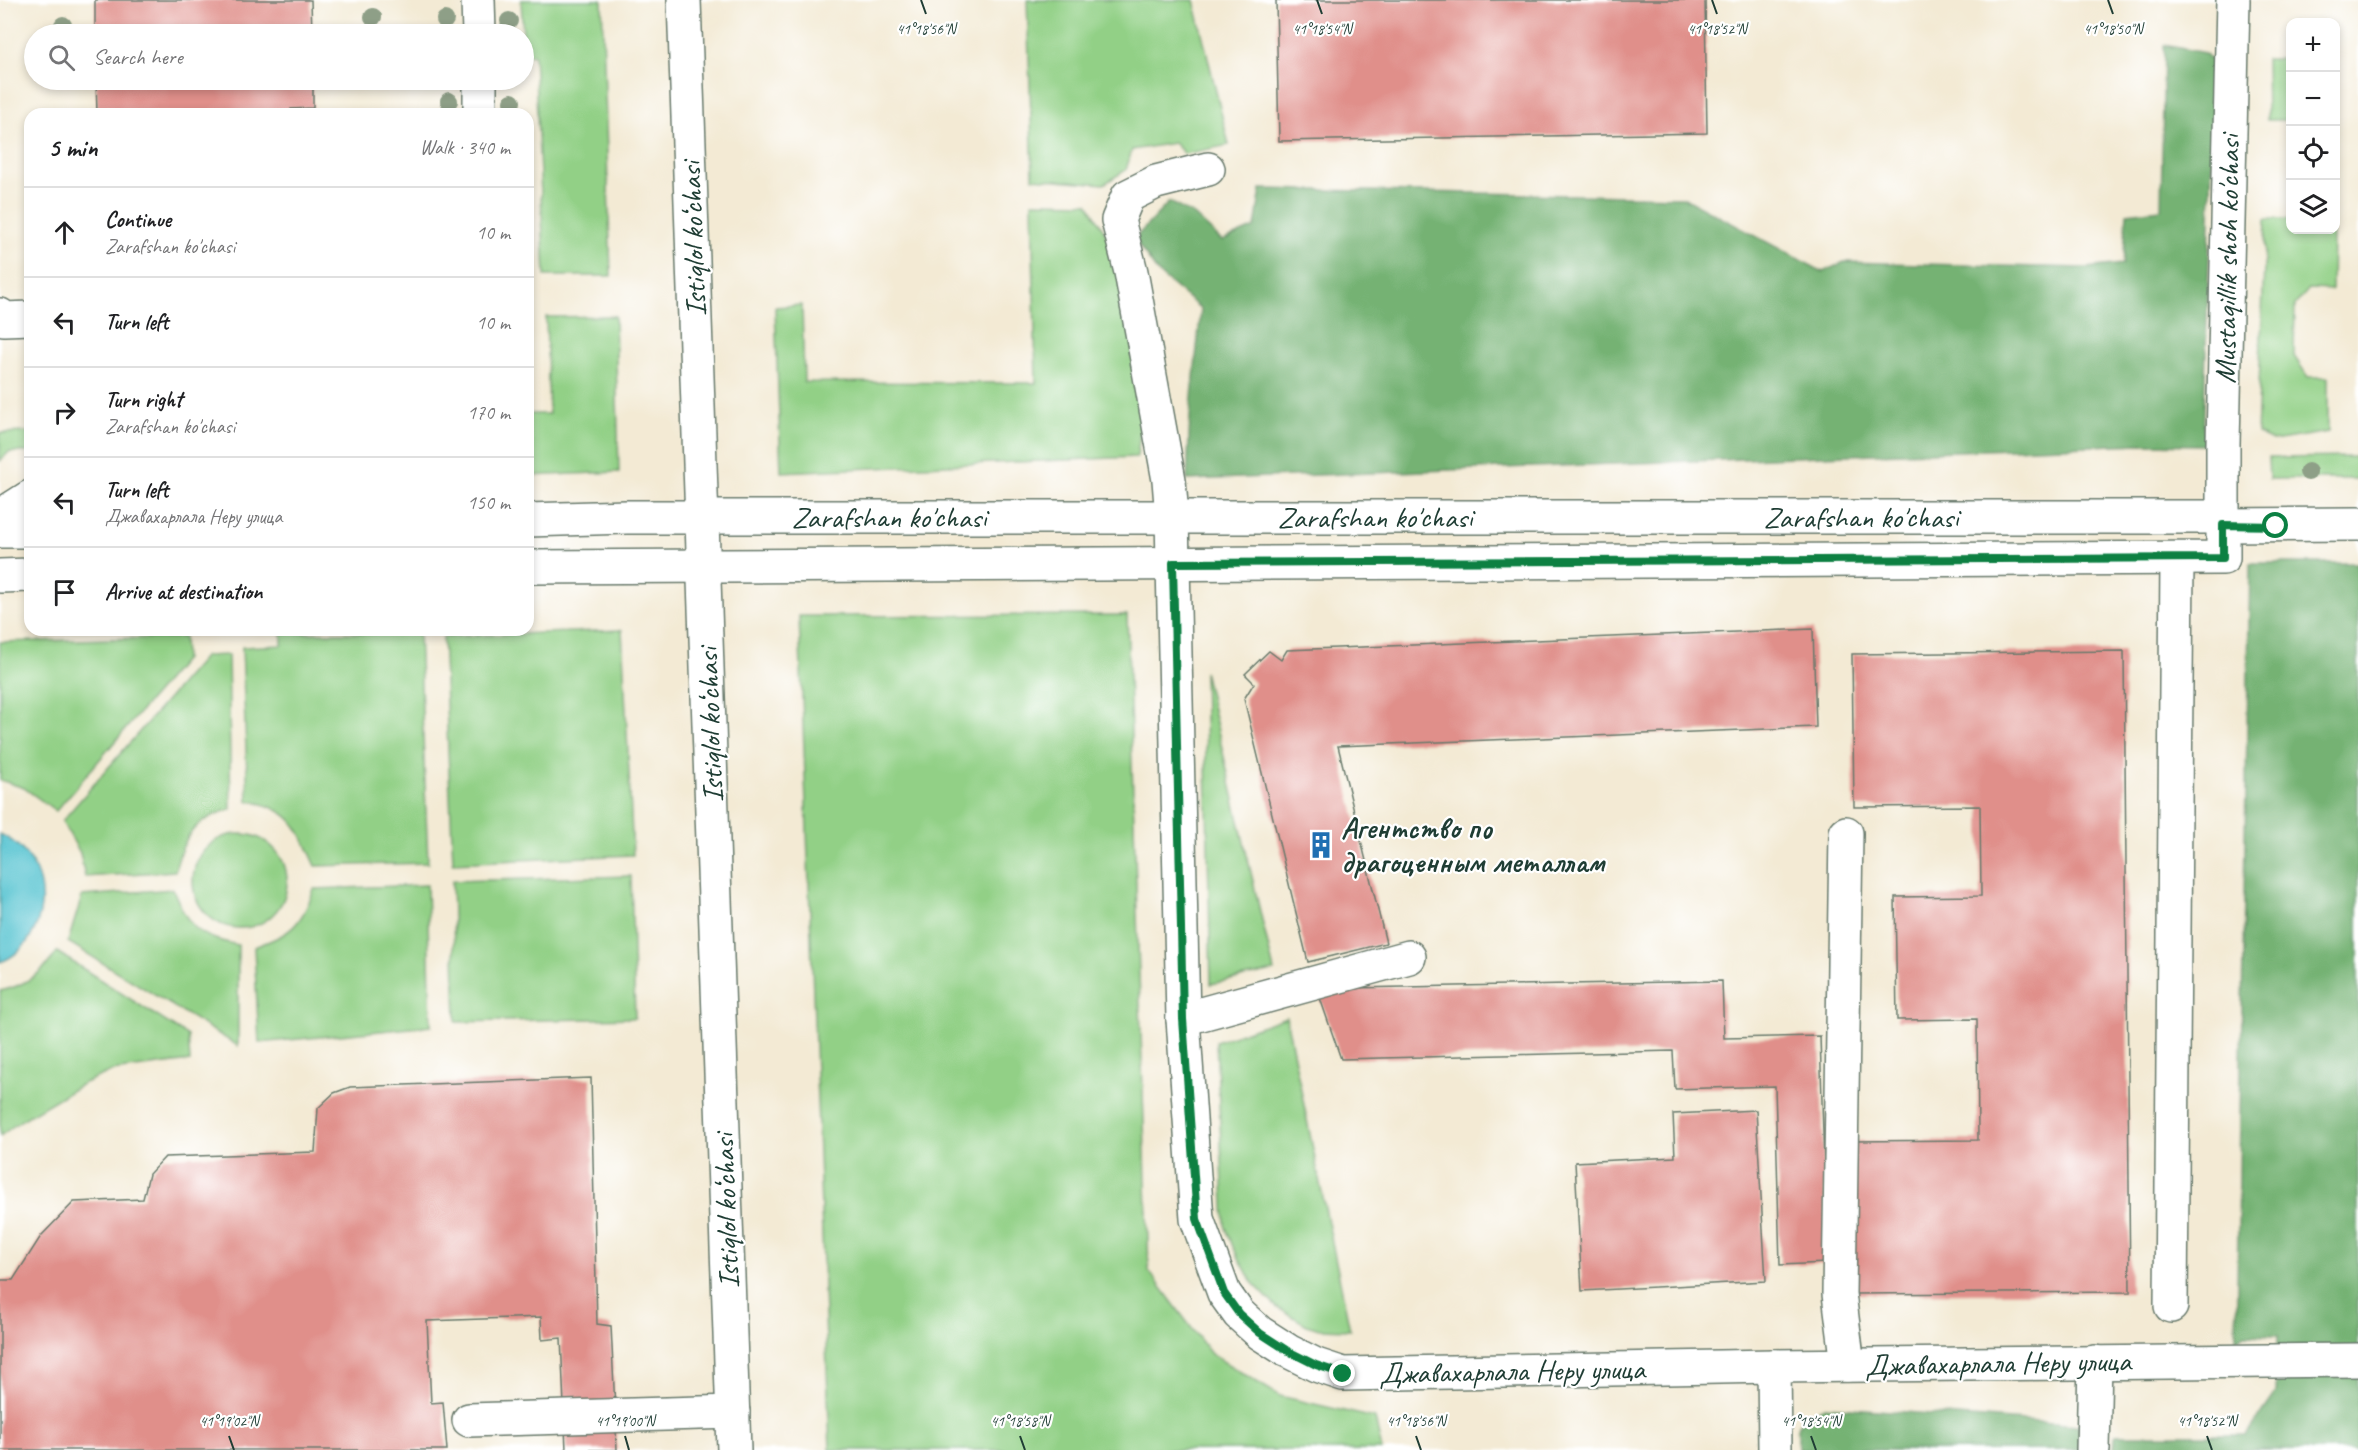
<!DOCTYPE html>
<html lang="en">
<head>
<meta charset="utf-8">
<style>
	:root { --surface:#fff; --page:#f6f6f6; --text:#202124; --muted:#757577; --line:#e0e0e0 }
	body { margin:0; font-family:Caveat,sans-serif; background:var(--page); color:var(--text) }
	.controls { position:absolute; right:18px; top:18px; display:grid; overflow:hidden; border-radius:12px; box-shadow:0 3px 9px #0003 }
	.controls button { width:54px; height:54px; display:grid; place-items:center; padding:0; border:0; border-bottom:2px solid var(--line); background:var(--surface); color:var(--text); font:30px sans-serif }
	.stop { position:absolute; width:18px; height:18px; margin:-14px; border:4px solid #0b8043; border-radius:50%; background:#fff }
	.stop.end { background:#0b8043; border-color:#fff; box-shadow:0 2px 6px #0008 }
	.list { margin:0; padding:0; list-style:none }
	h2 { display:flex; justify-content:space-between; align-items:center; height:78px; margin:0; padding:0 24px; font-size:26px }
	h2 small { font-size:20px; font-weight:400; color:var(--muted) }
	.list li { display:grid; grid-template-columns:39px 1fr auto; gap:18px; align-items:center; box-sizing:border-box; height:90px; padding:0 24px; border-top:2px solid var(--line) }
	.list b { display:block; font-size:22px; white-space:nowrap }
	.list p { margin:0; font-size:20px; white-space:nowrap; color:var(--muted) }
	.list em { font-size:20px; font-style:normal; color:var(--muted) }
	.icon { flex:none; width:33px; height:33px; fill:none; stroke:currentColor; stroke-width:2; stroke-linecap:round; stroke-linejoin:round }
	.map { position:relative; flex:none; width:2358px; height:1450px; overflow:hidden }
	.search { position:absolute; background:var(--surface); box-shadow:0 3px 9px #0003; left:24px; top:24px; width:510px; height:66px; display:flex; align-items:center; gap:15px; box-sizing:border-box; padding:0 21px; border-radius:33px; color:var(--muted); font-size:22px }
	.panel { position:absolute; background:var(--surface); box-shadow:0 3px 9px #0003; left:24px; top:108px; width:510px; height:528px; border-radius:18px }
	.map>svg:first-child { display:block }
	.green { fill:#92d086; stroke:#58865d; stroke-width:1.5 }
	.forest { fill:#75b273; stroke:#4a7854; stroke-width:1.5 }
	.water { fill:#58c4d1; stroke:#3c8082; stroke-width:1.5 }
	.building { fill:#e08f8a }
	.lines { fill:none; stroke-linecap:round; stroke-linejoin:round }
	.minor-casing { stroke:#697a6c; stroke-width:36 }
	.minor { stroke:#fff; stroke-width:33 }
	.tree { fill:#8e9f87 }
	.route { stroke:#0b8043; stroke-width:8 }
	.ticks { fill:none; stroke:#1f3d34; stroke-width:2 }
	.labels { text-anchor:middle; stroke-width:4.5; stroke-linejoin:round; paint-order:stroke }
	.street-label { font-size:30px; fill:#1f3d34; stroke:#fff }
	.poi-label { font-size:30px; font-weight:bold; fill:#1f3d34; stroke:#fff; text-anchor:start }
	.ticks-label { font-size:15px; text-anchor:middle; fill:#1f3d34; stroke:#fff; stroke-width:4.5; stroke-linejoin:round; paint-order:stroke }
</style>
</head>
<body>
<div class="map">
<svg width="2358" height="1450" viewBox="0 0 2358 1450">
	<rect width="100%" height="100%" fill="#fff"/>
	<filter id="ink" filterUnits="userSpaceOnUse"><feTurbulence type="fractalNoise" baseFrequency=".0167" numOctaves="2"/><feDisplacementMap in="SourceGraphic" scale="12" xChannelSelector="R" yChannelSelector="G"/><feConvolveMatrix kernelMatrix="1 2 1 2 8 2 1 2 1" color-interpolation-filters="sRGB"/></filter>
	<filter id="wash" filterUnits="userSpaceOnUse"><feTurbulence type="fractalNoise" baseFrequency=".008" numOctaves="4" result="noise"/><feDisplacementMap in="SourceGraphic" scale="24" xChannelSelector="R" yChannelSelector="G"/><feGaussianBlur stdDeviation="1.35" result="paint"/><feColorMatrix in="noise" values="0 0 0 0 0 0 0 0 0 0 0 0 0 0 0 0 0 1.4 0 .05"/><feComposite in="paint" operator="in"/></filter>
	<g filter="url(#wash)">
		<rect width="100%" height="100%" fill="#f3ead4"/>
		<g class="green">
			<path d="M521 0H602L611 276H545L534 55H524Z"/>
			<path d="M1027 0H1194L1229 145 1185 154 1174 143 1132 150 1126 170 1104 184 1033 178Z"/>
			<path d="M2266 59H2290V120H2267Z"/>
			<path d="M1032 202 1088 203 1105 232 1129 297 1143 408 1137 457 781 472 775 307 802 305 804 382 1036 383Z"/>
			<path d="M2266 219H2290V230H2333L2332 290 2309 289 2295 305 2294 356 2308 377H2328V432L2273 441 2257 434Z"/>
			<path d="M615 316 619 472 528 476V414H549L546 317Z"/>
			<path d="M30 432V452H9L0 461V433Z"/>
			<path d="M2358 457V479H2269L2268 458Z"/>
			<path d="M1127 615 1149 1271 1211 1354 1280 1396 1375 1418 1382 1450H830L799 616Z"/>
			<path d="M622 630 633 855 453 863 443 637Z"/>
			<path d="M282 633H419L428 863 316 866C299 829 293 808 248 801L242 647 282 645Z"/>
			<path d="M184 637 185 659 56 811 24 788 0 780V642Z"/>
			<path d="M228 655 231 809C195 820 184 834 175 871L85 877 80 853 62 821 205 656Z"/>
			<path d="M1204 671 1274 971 1211 984Z"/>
			<circle cx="240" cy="881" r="47"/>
			<path d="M631 876 635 1018 456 1022 452 881Z"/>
			<path d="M427 885 431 1026 259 1043 254 947C290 934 301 927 314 889Z"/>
			<path d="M173 889C189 928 196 936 238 945V1046L68 942 82 896Z"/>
			<path d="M57 952 188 1036 190 1061 112 1071 82 1084 20 1121 0 1136V991C25 986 43 973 57 952Z"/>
			<path d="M1286 1017 1350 1330 1319 1329 1307 1325 1276 1307 1252 1282 1233 1247 1225 1225 1216 1042Z"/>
		</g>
		<g class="forest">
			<path d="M2164 45 2205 53 2215 64 2203 445 2142 444 1187 480 1190 416 1201 309 1158 273 1134 239 1169 202 1194 215 1222 241 1255 227 1261 189 1683 197 1823 272 1844 262 2086 268 2123 264 2127 213 2161 209Z"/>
			<path d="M2250 563H2358V1450H2114L2115 1435H2247L2276 1393 2278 1336 2242 1335 2236 1341Z"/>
			<path d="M1824 1406 2079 1425 2078 1450H1798V1425Z"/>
		</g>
		<path class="water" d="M0 834C39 852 53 899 31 936 24 947 13 958 0 962Z"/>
		<g id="blocks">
			<g class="building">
				<path d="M95 0H311L312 34H95Z"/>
				<path d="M1276 0H1705L1707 133 1279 141Z"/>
				<path d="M96 80H313V108L291 109 290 114 97 113Z"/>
				<path d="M1813 629 1816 727 1338 746 1386 943 1308 962 1244 699 1254 683 1245 674 1269 651 1281 660 1287 650Z"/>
				<path d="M2124 651 2130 1292 1852 1294 1850 1141 1978 1140 1977 1019 1897 1020 1895 897 1981 896 1980 806 1854 807 1852 654Z"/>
				<path d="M1722 981 1724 1038 1820 1036 1827 1263 1780 1265 1775 1086 1675 1089 1673 1051 1341 1059 1320 998 1353 988Z"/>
				<path d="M591 1078 597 1324 611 1326 617 1450H566L561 1338 542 1340 541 1317 427 1321 431 1403 443 1402 447 1450H0V1280H13L41 1236 74 1202 143 1199 149 1174 165 1157 315 1152 318 1108 334 1093 350 1087Z"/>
				<path d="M1756 1110 1766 1281 1582 1291 1575 1162 1675 1157 1673 1114Z"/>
			</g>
		</g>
	</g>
	<g filter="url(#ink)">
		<use href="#blocks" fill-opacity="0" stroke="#697a6c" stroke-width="1.5"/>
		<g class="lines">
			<defs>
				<g id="minor">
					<path d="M478 0 479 34"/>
					<path d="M684 0 734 1450"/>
					<path d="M480 80V114"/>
					<path d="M1208 169 1156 182 1128 196 1118 220 1131 272 1169 480 1172 517 1183 1019 1197 1219 1224 1293 1239 1314 1260 1333 1288 1351 1316 1365 1343 1374 1774 1366 2358 1360"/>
					<path d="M0 315 4 319 30 318"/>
					<path d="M0 516 30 497"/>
					<path d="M528 520 627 517H2223"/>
					<path d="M2222 525 2358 524"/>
					<path d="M0 531H30"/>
					<path d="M528 567 2223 558V444L2233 0"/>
					<path d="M0 576 30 575"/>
					<path d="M1846 833 1839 1294 1848 1365"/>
					<path d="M1183 1019 1409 957"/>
					<path d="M2171 1306 2177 559"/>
					<path d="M1774 1366 1775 1450"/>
					<path d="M469 1420 733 1412"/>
					<path d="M2093 1450 2095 1362"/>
				</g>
			</defs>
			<use href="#minor" class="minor-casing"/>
			<use href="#minor" class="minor"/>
		</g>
		<g class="tree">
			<circle cx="373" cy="17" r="9"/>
			<circle cx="445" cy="20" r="9"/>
			<circle cx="509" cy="21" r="9"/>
			<circle cx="63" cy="25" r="9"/>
			<circle cx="449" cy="101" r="9"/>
			<circle cx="512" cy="102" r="9"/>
			<circle cx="2308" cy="472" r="9"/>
		</g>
	</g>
	<g class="lines" filter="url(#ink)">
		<path class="route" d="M1343 1374 1316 1365 1288 1351 1260 1333 1239 1314 1224 1293 1197 1219 1183 1019 1173 563 2223 558V525L2276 526"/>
	</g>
	<path class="ticks" d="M921 0 926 14M1317 0 1322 14M1712 0 1717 14M2108 0 2113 14M229 1436 234 1450M625 1436 629 1450M1020 1436 1025 1450M1416 1436 1421 1450M1811 1436 1816 1450M2207 1436 2212 1450"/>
	<defs>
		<symbol id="building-bare" viewBox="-9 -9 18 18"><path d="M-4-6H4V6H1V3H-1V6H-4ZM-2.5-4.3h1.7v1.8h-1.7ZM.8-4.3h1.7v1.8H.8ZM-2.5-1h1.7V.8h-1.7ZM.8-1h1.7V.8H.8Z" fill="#1f6fb2" stroke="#fff" stroke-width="2.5" paint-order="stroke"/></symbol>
	</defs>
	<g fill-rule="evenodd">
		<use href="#building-bare" x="1302" y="826" width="38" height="38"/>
	</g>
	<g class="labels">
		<g class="street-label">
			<text transform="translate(693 239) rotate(-92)" y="10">Istiqlol ko‘chasi</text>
			<text transform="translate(2227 259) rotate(-89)" y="10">Mustaqillik shoh ko'chasi</text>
			<text x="889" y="527">Zarafshan ko'chasi</text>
			<text x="1375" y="527">Zarafshan ko'chasi</text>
			<text x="1861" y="527">Zarafshan ko'chasi</text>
			<text transform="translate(710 725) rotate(-92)" y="10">Istiqlol ko‘chasi</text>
			<text transform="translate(726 1211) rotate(-92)" y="10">Istiqlol ko‘chasi</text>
			<text transform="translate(1998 1363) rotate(-1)" y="10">Джавахарлала Неру улица</text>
			<text transform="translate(1512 1371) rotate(-1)" y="10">Джавахарлала Неру улица</text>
		</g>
		<g class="poi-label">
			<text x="1341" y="838">Агентство по<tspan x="1341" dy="34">драгоценным металлам</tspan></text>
		</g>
	</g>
	<g class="ticks-label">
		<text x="1322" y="34">41°18'54"N</text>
		<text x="926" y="34">41°18'56"N</text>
		<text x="1717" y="34">41°18'52"N</text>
		<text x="2113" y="34">41°18'50"N</text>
		<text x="229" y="1426">41°19'02"N</text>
		<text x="625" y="1426">41°19'00"N</text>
		<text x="1020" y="1426">41°18'58"N</text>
		<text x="1416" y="1426">41°18'56"N</text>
		<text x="1811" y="1426">41°18'54"N</text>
		<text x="2207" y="1426">41°18'52"N</text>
	</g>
</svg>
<div class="controls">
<button>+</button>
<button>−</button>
<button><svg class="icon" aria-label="locate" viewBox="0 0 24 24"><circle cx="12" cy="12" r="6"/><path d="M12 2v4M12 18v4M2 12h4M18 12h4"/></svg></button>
<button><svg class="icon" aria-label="layers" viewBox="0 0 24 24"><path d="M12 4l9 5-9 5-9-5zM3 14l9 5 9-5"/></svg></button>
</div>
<div class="stop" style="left:2276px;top:526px"></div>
<div class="stop end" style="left:1343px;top:1374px"></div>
<div class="search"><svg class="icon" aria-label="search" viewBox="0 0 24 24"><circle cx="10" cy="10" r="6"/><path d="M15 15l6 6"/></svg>Search here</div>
<section class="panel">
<h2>5 min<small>Walk · 340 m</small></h2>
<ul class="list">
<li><svg class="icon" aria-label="ahead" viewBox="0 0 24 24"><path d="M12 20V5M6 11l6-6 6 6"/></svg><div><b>Continue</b><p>Zarafshan ko'chasi</p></div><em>10 m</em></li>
<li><svg class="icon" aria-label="left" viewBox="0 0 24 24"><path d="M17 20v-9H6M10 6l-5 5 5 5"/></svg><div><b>Turn left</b></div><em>10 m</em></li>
<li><svg class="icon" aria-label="right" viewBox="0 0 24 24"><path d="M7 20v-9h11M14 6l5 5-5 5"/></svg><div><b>Turn right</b><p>Zarafshan ko'chasi</p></div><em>170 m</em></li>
<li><svg class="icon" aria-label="left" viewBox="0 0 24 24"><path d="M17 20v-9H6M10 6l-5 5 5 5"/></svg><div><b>Turn left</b><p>Джавахарлала Неру улица</p></div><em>150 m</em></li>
<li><svg class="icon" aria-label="arrive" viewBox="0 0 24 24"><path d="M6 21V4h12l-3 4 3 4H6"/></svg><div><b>Arrive at destination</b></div></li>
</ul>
</section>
</div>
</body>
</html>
